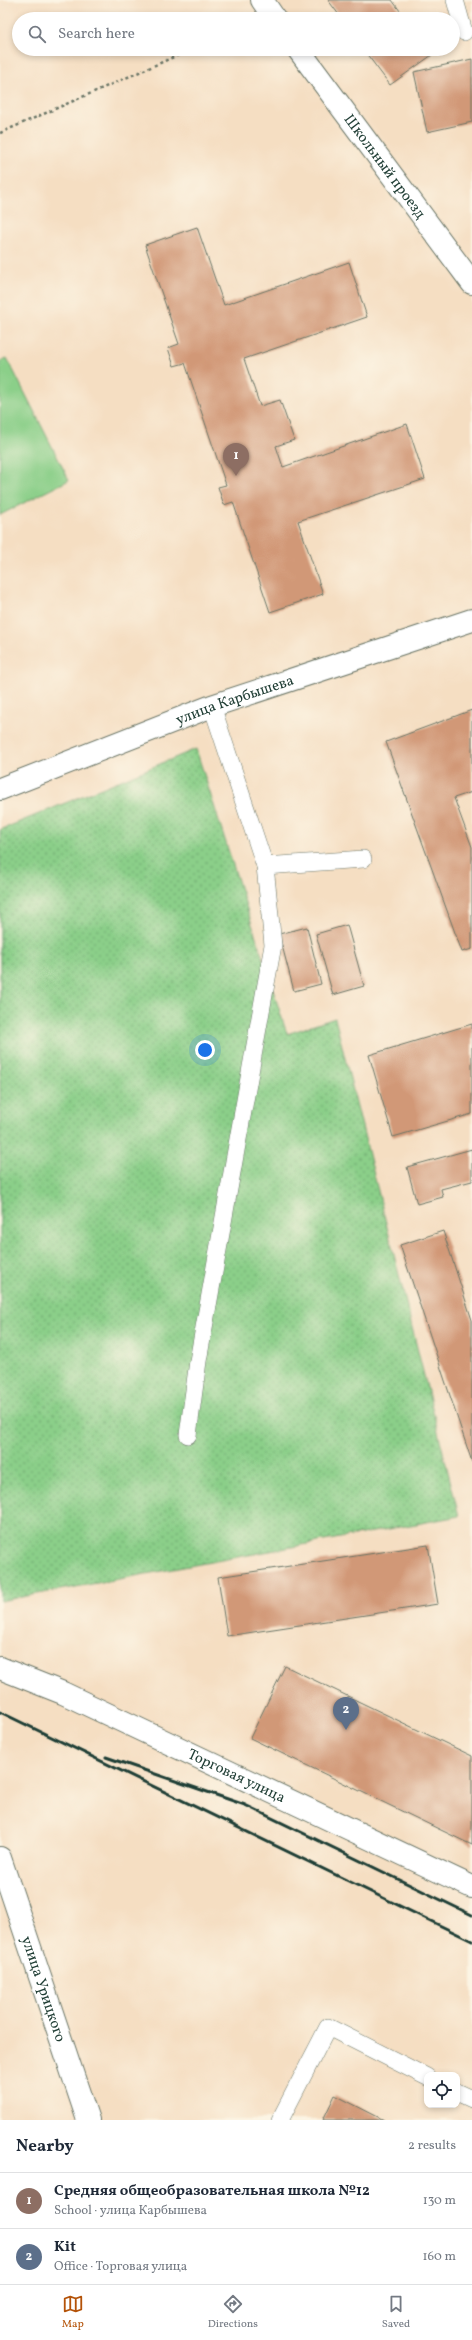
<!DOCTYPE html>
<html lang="en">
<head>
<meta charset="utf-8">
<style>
	:root { --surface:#fff; --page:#f6f6f7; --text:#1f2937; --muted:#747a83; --line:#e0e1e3; --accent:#b45309 }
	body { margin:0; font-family:Vollkorn,serif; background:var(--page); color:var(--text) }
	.controls { position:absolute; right:12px; bottom:12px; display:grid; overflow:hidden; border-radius:8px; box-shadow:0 2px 6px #0003 }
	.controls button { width:36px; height:36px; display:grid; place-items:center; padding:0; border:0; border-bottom:1px solid var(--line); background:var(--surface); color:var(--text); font:20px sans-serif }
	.you { position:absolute; left:205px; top:1050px; width:14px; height:14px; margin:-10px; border:3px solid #fff; border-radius:50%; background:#1a73e8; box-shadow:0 0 0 6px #1a73e833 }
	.badge { display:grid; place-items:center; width:26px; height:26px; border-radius:50%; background:var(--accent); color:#fff; font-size:13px; font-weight:700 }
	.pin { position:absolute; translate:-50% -33px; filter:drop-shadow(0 1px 2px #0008) }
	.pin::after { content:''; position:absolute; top:21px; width:14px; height:12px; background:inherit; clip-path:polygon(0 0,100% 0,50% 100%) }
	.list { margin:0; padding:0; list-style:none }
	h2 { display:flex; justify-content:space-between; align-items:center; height:52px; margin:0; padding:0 16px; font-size:17px }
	h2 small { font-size:13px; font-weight:400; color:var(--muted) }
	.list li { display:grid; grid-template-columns:26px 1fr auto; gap:12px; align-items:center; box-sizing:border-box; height:56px; padding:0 16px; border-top:1px solid var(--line) }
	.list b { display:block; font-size:15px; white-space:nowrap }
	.list p { margin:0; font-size:13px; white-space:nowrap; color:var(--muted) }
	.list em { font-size:13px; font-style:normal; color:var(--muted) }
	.icon { flex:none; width:22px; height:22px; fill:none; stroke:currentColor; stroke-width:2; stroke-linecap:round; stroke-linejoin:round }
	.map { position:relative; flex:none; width:472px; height:2120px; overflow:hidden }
	.search { position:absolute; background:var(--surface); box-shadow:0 2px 6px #0003; left:12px; right:12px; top:12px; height:44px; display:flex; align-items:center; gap:10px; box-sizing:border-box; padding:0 14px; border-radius:22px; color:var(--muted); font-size:15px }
	.sheet { height:164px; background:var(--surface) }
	nav { display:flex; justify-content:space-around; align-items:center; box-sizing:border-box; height:56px; border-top:1px solid var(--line); background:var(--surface); font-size:11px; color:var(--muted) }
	nav a { display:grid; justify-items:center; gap:2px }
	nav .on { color:var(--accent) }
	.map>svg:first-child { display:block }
	.green { fill:#8bcf89; stroke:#55865e }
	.garden { fill:url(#garden-dots); stroke:#55865e }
	.building { fill:#d19877 }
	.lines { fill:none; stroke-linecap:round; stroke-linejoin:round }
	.lane-casing { stroke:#6a7566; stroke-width:18 }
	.street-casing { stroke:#6a7566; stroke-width:24 }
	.secondary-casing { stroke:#6a7566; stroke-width:24 }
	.path { stroke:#6a7566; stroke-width:2.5; stroke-dasharray:3 3; stroke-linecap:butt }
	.lane { stroke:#fff; stroke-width:17 }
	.street { stroke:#fff; stroke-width:22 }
	.secondary { stroke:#fff; stroke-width:22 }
	.rail { stroke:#1f3d34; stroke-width:3 }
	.labels { text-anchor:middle; stroke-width:3; stroke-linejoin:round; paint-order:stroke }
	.street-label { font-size:15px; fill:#1f3d34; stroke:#fcf5e5 }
</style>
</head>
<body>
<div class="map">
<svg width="472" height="2120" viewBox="0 0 472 2120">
	<defs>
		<pattern id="garden-dots" width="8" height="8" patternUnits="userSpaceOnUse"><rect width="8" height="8" fill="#8bcf89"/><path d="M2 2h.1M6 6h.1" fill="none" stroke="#71a971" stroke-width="1.8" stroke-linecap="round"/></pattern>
	</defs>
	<rect width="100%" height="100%" fill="#fcf5e5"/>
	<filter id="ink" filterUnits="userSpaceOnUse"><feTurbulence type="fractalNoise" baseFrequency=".025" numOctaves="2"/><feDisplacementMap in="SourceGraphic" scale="8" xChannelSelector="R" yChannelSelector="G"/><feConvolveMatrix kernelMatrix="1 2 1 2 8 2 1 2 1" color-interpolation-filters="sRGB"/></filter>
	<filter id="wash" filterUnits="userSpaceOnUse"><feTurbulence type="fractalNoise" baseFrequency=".012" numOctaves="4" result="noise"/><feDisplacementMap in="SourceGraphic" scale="16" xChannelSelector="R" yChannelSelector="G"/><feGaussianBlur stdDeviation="0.9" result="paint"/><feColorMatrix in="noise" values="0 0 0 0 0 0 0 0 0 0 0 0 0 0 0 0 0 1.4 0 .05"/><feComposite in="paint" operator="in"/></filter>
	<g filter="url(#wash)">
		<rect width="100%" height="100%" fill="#f5dec2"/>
		<path class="green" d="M7 358 69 480 0 515V361Z"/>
		<path class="garden" d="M196 749 287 1034 335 1018 459 1516 0 1601V830Z"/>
		<g id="blocks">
			<g class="building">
				<path d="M328 0H392L406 19H342Z"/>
				<path d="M363 49H428L432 55 390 85Z"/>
				<path d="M472 59V122L427 132 414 72Z"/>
				<path d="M197 227 224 305 349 262 367 317 244 359 260 406 280 400 294 440 276 446 283 467 407 424 425 479 298 521 323 594 270 612 233 502 224 505 218 487 226 485 185 363 174 366 168 348 179 344 145 245Z"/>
				<path d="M472 710V792L454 798 472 847V949L462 952 386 742Z"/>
				<path d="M347 925 364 986 333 995 316 934Z"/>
				<path d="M307 927 321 984 294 991 279 934Z"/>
				<path d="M472 1024V1114L393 1137 369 1055Z"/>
				<path d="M472 1149V1181L441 1189 443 1197 417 1204 407 1167Z"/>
				<path d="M443 1231 472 1320V1462L400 1245Z"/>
				<path d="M428 1545 438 1604 227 1636 218 1577Z"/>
				<path d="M285 1666 472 1756V1845L250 1738Z"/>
				<path d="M335 2095 384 2120H323Z"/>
			</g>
		</g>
	</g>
	<g filter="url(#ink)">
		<use href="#blocks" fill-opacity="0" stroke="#6a7566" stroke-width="1"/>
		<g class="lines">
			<defs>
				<g id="lane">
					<path d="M455 0 464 32"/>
					<path d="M265 866 363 859"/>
					<path d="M188 1435 198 1361 273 945 265 866 212 706"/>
					<path d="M457 2092 472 2099"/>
					<path d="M280 2120 328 2027 427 2077"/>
				</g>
				<g id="street">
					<path d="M262 0 275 19"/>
					<path id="s1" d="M298 49 472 283"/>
					<path id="s2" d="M0 789 212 706 472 620"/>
				</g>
				<g id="secondary">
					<path id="s3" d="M0 1668 63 1693 472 1887"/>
					<path id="s4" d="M0 1858 88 2120"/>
				</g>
			</defs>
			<use href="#lane" class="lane-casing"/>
			<use href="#street" class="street-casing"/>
			<use href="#secondary" class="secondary-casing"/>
			<path class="path" d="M0 133 192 49"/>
			<use href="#lane" class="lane"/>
			<use href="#street" class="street"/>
			<use href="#secondary" class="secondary"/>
			<g class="rail">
				<path d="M0 1712 472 1941"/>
				<path d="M106 1757 245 1805 472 1915"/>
			</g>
		</g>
	</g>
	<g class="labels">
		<g class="street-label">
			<text dy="5" stroke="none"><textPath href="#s1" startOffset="146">Школьный проезд</textPath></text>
			<text dy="5" stroke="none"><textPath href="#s2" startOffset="251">улица Карбышева</textPath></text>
			<text dy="5" stroke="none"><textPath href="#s3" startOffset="260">Торговая улица</textPath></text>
			<text dy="5" stroke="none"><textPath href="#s4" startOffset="138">улица Урицкого</textPath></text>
		</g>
	</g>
</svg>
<div class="controls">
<button><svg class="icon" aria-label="locate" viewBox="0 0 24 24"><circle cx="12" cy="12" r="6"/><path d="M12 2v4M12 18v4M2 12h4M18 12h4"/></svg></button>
</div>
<div class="you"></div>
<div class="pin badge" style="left:236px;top:476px;background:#8d6e63">1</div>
<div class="pin badge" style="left:346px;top:1730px;background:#5c6f8a">2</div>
<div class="search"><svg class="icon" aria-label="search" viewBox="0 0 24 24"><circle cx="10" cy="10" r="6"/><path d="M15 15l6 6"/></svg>Search here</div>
</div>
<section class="sheet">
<h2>Nearby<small>2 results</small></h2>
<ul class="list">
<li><span class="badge" style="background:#8d6e63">1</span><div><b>Средняя общеобразовательная школа №12</b><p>School · улица Карбышева</p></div><em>130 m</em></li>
<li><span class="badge" style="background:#5c6f8a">2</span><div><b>Kit</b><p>Office · Торговая улица</p></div><em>160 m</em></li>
</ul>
</section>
<nav>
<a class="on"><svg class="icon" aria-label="map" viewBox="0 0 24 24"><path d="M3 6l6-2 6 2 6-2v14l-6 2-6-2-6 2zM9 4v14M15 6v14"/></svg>Map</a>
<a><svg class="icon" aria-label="directions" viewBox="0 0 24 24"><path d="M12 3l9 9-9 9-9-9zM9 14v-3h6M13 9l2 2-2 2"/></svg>Directions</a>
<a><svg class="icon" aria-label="saved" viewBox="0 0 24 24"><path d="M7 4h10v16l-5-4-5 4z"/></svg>Saved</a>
</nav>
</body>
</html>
